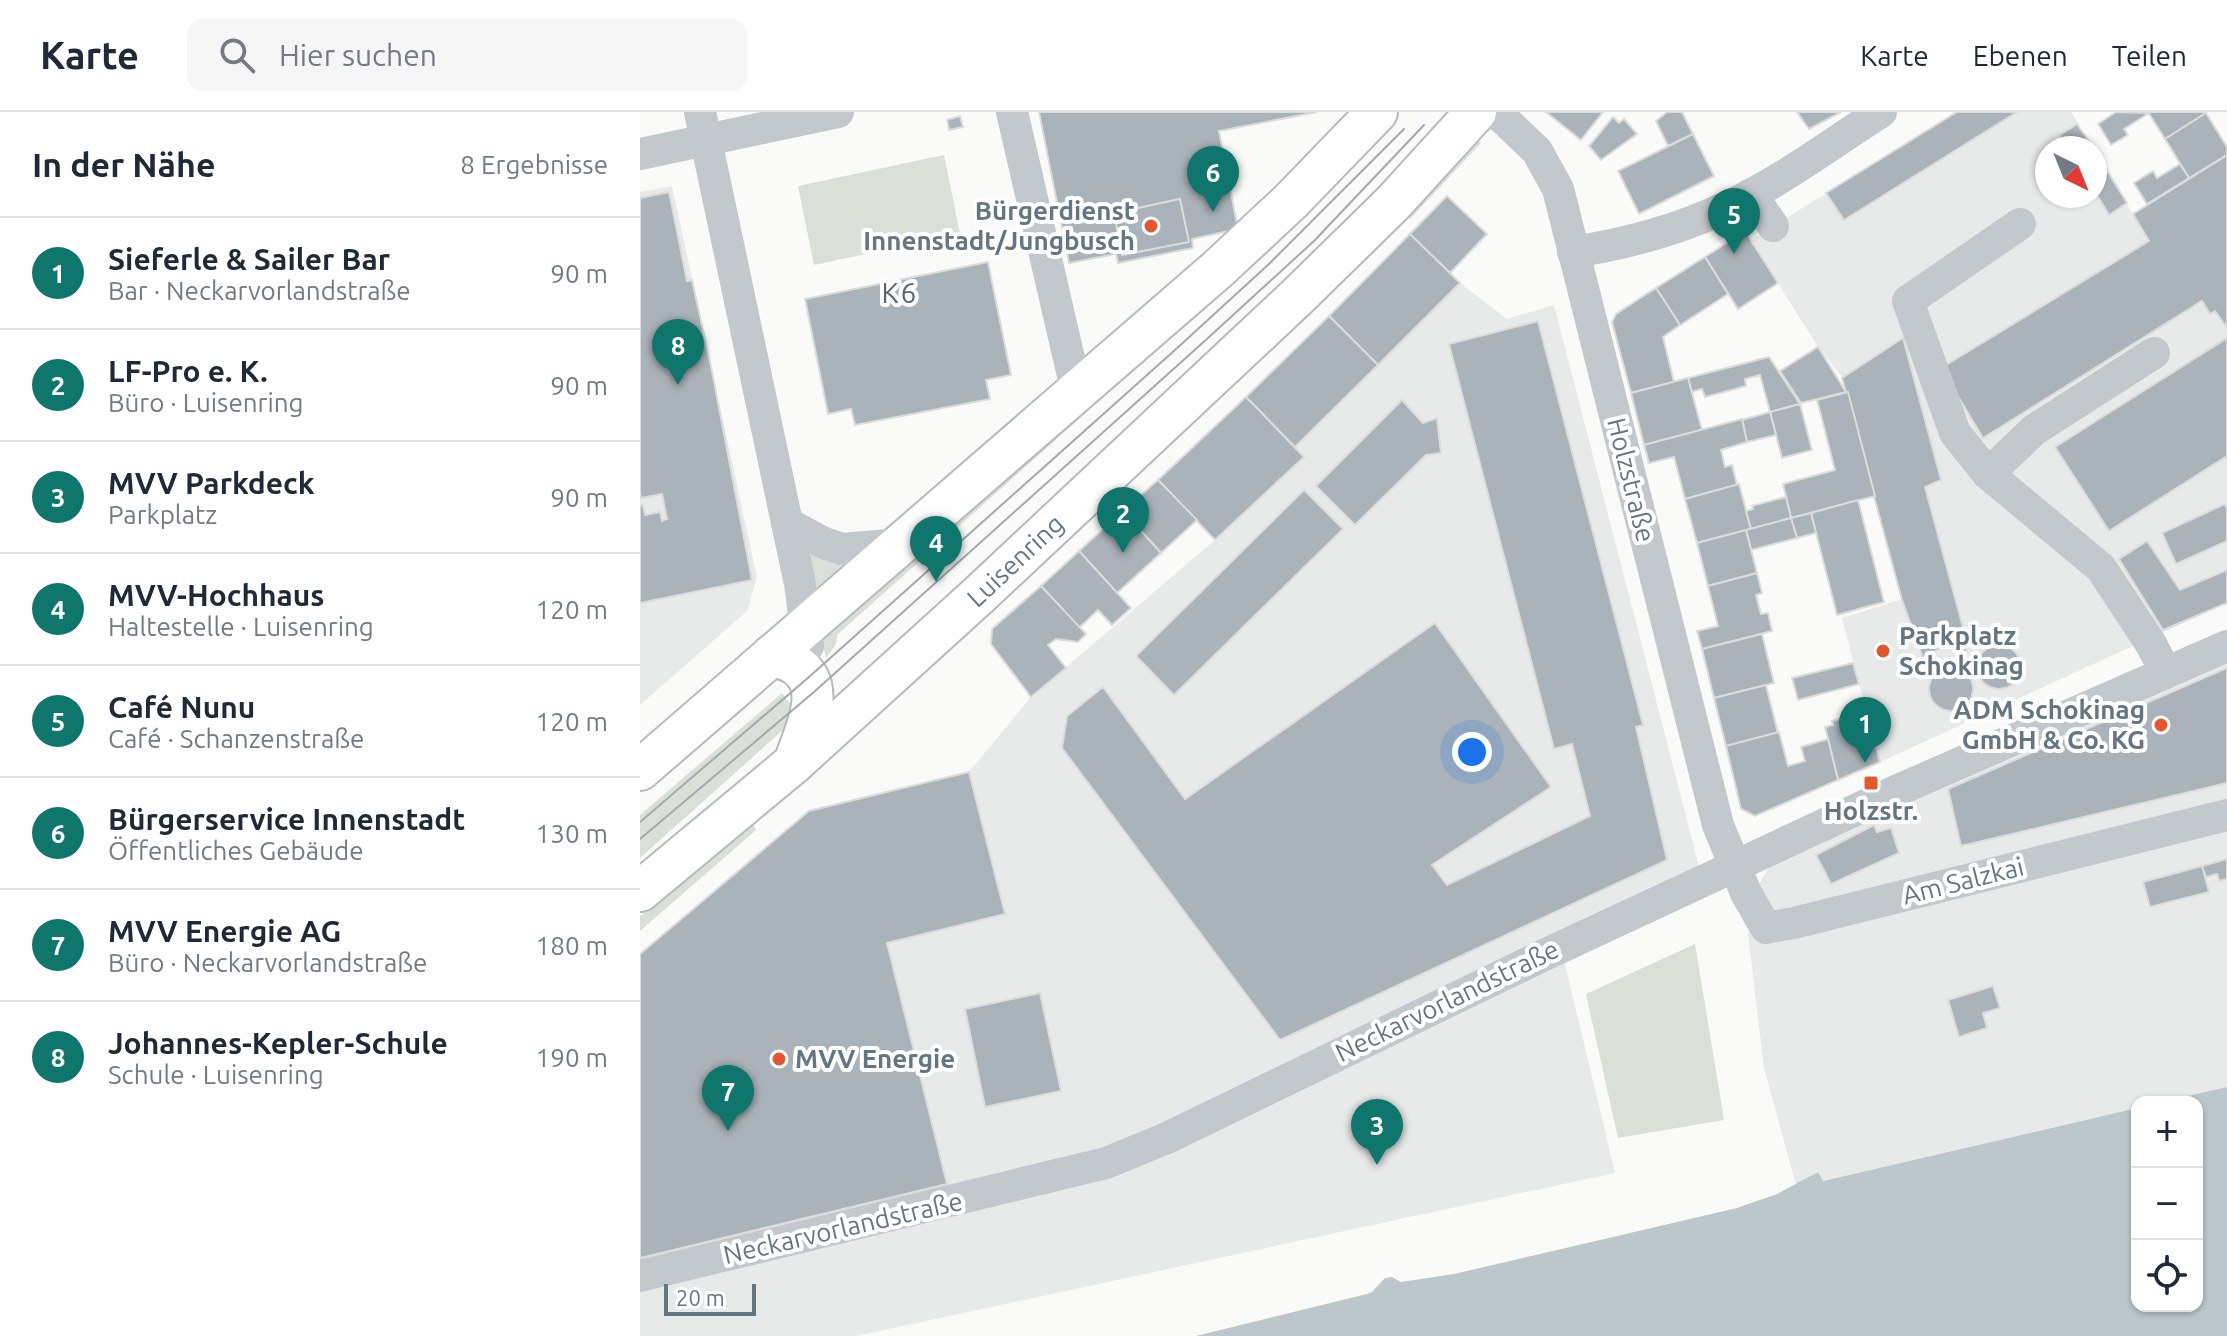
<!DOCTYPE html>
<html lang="de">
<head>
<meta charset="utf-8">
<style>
	:root { --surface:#fff; --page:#f6f6f7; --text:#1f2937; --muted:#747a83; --line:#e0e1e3; --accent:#0f766e }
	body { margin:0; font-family:Ubuntu,sans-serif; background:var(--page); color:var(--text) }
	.controls { position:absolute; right:24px; bottom:24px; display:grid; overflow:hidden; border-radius:16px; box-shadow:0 2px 6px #0004 }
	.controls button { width:72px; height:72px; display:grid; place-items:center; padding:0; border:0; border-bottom:2px solid var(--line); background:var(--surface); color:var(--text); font:40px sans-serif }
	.compass { position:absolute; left:1395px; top:24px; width:72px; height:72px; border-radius:50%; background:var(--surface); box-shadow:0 2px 6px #0004; rotate:137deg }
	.scale { position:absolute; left:24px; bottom:20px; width:92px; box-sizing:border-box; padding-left:8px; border:4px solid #657683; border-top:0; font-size:22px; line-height:28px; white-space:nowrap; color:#657683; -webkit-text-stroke:6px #fff; paint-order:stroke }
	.you { position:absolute; left:832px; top:640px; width:28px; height:28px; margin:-20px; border:6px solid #fff; border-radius:50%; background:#1a73e8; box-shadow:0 0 0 12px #1a73e833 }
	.badge { display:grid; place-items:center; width:52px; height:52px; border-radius:50%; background:var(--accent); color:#fff; font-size:26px; font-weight:700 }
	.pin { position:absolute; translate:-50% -66px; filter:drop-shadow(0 2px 4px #0008) }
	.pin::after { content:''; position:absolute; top:42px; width:28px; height:24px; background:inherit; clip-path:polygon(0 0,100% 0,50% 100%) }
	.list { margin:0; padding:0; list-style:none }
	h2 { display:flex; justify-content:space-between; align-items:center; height:104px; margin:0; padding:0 32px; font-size:34px }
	h2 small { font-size:26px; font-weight:400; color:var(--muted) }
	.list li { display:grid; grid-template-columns:52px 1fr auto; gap:24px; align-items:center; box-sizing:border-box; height:112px; padding:0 32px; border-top:2px solid var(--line) }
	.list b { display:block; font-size:30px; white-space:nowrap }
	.list p { margin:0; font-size:26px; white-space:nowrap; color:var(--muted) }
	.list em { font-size:26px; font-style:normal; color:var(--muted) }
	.icon { flex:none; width:44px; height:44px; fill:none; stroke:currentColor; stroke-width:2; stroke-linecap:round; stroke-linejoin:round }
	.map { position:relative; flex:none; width:1587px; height:1224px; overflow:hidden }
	header { display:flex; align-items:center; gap:48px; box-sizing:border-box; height:112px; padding:0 40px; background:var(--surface); border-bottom:2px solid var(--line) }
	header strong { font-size:38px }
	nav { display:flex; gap:44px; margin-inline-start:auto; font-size:28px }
	.search { width:560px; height:72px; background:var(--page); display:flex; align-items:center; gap:20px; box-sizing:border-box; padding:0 28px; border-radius:16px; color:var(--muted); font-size:30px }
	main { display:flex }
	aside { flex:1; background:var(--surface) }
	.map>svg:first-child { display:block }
	.built { fill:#e8e9e9 }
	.green { fill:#dadfd7 }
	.water { fill:#bbc7cb }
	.building { fill:#aab3b9; stroke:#dcdcda; stroke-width:2 }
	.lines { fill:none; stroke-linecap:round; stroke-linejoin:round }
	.major-casing { stroke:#b5babe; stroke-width:44 }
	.minor { stroke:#c3c8cc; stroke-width:32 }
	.major { stroke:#fff; stroke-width:40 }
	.tram { stroke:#a2aab0; stroke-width:2 }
	.poi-dot { fill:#e4572e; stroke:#fff; stroke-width:3 }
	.labels { text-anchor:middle; stroke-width:8; stroke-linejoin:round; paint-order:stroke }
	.poi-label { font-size:26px; font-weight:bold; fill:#657683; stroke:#fff; text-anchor:end }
	.street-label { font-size:26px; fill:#657683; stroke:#fff }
	.neighbourhood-label { font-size:28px; letter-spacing:2px; fill:#57646e; stroke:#fff }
</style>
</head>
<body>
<header>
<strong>Karte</strong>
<div class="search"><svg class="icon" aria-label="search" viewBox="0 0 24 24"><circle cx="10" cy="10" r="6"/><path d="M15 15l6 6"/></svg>Hier suchen</div>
<nav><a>Karte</a><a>Ebenen</a><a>Teilen</a></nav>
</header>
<main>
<aside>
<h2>In der Nähe<small>8 Ergebnisse</small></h2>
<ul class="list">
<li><span class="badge">1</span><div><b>Sieferle &amp; Sailer Bar</b><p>Bar · Neckarvorlandstraße</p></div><em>90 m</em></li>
<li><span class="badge">2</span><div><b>LF-Pro e. K.</b><p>Büro · Luisenring</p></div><em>90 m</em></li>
<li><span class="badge">3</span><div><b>MVV Parkdeck</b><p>Parkplatz</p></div><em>90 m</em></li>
<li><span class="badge">4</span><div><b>MVV-Hochhaus</b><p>Haltestelle · Luisenring</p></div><em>120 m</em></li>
<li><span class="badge">5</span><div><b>Café Nunu</b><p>Café · Schanzenstraße</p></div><em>120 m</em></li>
<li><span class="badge">6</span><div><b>Bürgerservice Innenstadt</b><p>Öffentliches Gebäude</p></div><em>130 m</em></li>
<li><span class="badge">7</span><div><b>MVV Energie AG</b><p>Büro · Neckarvorlandstraße</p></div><em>180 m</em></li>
<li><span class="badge">8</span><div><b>Johannes-Kepler-Schule</b><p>Schule · Luisenring</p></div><em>190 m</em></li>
</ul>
</aside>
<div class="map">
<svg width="1587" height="1224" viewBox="0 0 1587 1224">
	<rect width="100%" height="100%" fill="#fafaf8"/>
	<g class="built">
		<path d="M1317 0H1431L1453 36H1407V84H1455V39L1493 102 1587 43V491L1240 650 1202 506 1262 487 1203 266 1178 235 1111 128Z"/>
		<path d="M32 74 117 465 107 499 0 593V80Z"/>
		<path d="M820 171 867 207 914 193 1062 766 920 831 975 1061 216 1224H0V842L169 699 329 660 391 585 575 428 664 345 655 335Z"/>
		<path d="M1587 545V975L1521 990H1497V996L1182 1069 1177 1060 1156 1073 1124 956 1108 822 1115 779 1131 751Z"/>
	</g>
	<g class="green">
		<path d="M836 27 841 31 770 107 766 101Z"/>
		<path d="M304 43 320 122 174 153 158 74Z"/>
		<path d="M434 301 439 307 198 522 195 534 186 546 181 522Z"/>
		<path d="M173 441 210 453 186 475 178 476 173 472 166 442Z"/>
		<path d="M142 581 156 599 153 609 0 746V703Z"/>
		<path d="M113 712 116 718 0 819V804Z"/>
		<path d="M1055 832 1084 1008 978 1026 946 882Z"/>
	</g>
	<path class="water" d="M1587 975V1224H556L727 1182 732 1180 745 1166 752 1165 761 1170 814 1162 1097 1096 1137 1082 1178 1060 1183 1069 1497 996V1194H1557V990H1521Z"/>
	<g class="building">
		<path d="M399 0H677L579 19 598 117 552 127 553 136 478 151 476 142 429 151Z"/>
		<path d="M906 0H963L941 28Z"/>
		<path d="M1027 0H1042L1053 22 1028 34 1016 9Z"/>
		<path d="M1157 0H1201L1169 17Z"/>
		<path d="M1317 0H1377L1204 108 1186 81Z"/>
		<path d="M1476 0 1509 1 1484 17 1488 23 1471 33 1458 12Z"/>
		<path d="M1508 0H1565L1566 1 1525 27Z"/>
		<path d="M1566 1 1587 35V43L1549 66 1525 27Z"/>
		<path d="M320 4 323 15 309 18 307 8Z"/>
		<path d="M973 5 979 11 984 7 997 22 961 48 949 34Z"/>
		<path d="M1437 12 1446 25 1453 36H1428L1420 23Z"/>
		<path d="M1053 22 1074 64 999 102 978 59Z"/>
		<path d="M1455 39 1487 91 1469 103 1455 80Z"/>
		<path d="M1587 43V216L1575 199 1570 202 1562 189 1343 326 1301 256 1509 129 1493 102Z"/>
		<path d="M1540 52 1549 66 1507 92 1494 71 1513 59 1517 66Z"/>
		<path d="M29 80 47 169 52 168 71 254 112 468 0 491V394L3 393 5 403 20 400 22 409 27 407 22 382 1 386 0 380V86Z"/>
		<path d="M807 84 847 122 810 161 770 122Z"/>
		<path d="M540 87 549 130 482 143 474 101Z"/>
		<path d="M1105 119 1138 171 1098 197 1065 145Z"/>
		<path d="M770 122 820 171 738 253 689 204Z"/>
		<path d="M1065 145 1088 182 1040 213 1016 176Z"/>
		<path d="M348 150 371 263 346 268 350 287 215 313 211 297 188 302 165 187Z"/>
		<path d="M1016 176 1040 213 1023 225 1034 270 991 281 972 210 976 202Z"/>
		<path d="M689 204 738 253 655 335 606 285Z"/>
		<path d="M898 209 1003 613 996 615 1027 748 640 928 422 636 427 604 463 575 545 687 795 511 911 675 792 753 807 773 950 704 932 632 914 637 809 232Z"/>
		<path d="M1263 226 1301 368 1285 375 1325 523 1283 546 1262 488 1202 266Z"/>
		<path d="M1587 226V344L1469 419 1415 335Z"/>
		<path d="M1178 235 1206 280 1161 291 1140 259Z"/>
		<path d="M1129 245 1160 292 1130 300 1120 263 1105 267 1106 274 1065 285 1062 277 1052 280 1048 266Z"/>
		<path d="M1048 266 1062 318 1004 333 991 281Z"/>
		<path d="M1208 280 1235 384 1151 406 1143 372 1195 358 1177 288Z"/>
		<path d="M606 285 664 345 575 428 518 368Z"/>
		<path d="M762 288 783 311 797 306 801 341 786 343 715 413 676 374Z"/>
		<path d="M1160 292 1172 338 1142 346 1130 300Z"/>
		<path d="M1130 300 1136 323 1107 330 1102 308Z"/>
		<path d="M1102 307 1107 330 1081 338 1085 355 1092 353 1097 373 1045 387 1034 345 1009 351 1004 333Z"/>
		<path d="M518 368 557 408 521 441 483 399Z"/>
		<path d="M1099 372 1111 417 1057 431 1045 387Z"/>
		<path d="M664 378 703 417 534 583 496 544Z"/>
		<path d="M1146 385 1151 406 1111 417 1106 399 1113 397 1112 394Z"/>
		<path d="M1218 388 1244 490 1197 503 1171 401Z"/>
		<path d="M1585 392 1587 397V429L1536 452 1522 421Z"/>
		<path d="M483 399 521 441 477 481 439 439Z"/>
		<path d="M1171 401 1176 421 1157 426 1151 406Z"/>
		<path d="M1151 406 1157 426 1111 438 1106 418Z"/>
		<path d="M1106 418 1117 461 1068 474 1057 431Z"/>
		<path d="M1507 429 1540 478 1587 458V491L1523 518 1479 447Z"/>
		<path d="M439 439 491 496 472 513 458 498 439 516 401 474Z"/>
		<path d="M1117 461 1122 481 1116 483 1121 502 1128 501 1132 519 1062 537 1057 519 1078 514 1068 474Z"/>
		<path d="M401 474 446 522 438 530 416 527 408 533 426 556 391 585 351 532 352 517Z"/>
		<path d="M1122 522 1134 571 1074 586 1062 537Z"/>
		<circle cx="1321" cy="536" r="6"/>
		<circle cx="1359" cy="555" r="22"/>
		<path d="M1213 551 1219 572 1158 588 1152 566Z"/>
		<circle cx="1311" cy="577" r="22"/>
		<path d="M1587 556V671L1321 734 1308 677Z"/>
		<path d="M1126 573 1138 621 1086 634 1074 586Z"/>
		<path d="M1214 603 1215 607 1228 604 1240 650 1198 668 1185 615 1193 613 1192 609Z"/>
		<path d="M1139 620 1148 654 1165 649 1161 635 1188 627 1198 668 1115 704 1101 697 1086 634Z"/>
		<path d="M329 660 365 802 247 831 307 1072 0 1146V842L169 699Z"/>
		<path d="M1234 713 1237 720 1251 716 1259 741 1191 772 1176 743Z"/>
		<path d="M1587 747V767L1579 769 1577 762 1566 765 1562 754Z"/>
		<path d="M1562 754 1569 780 1510 795 1503 770Z"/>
		<path d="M1353 874 1360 896 1343 901 1347 916 1319 925 1308 888Z"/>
		<path d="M400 881 421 979 345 995 325 897Z"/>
	</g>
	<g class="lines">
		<defs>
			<g id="major">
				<path d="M132 543C139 546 149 548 156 553 189 575 164 621 154 651"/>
				<path d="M0 658 578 157 651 89 737 0"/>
				<path id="s1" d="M0 779 154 651 339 483 657 185 753 91 836 0"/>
			</g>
		</defs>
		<use href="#major" class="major-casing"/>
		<g class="minor">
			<path d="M60 0 160 472 168 534"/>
			<path d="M372 0 437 281"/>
			<path d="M856 0 897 39 918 77 1078 713 1106 781 1126 816 1154 811 1587 703"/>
			<path d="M0 42 198 0"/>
			<path d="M1111 82 1133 114"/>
			<path d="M1380 112 1268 189 1315 321 1348 362 1461 456 1511 532 1526 561"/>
			<path d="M933 140C985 132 1035 119 1082 97 1138 72 1189 33 1241 0"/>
			<path d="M1348 362 1394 318 1514 241"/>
			<path d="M147 411 184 431 202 437 261 432"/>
			<path d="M0 1164 466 1051 527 1026 904 843 1256 679 1587 534"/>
		</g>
		<use href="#major" class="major"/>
		<g class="tram">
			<path d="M0 710 169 565 535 238 629 152 764 17"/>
			<path d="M0 727 174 580 568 226 674 129 784 13"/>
		</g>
	</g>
	<g class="poi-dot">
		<circle cx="511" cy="114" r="8"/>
		<circle cx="1243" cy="539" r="8"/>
		<circle cx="1521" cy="613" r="8"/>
		<rect x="1223" y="663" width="16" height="16" rx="4"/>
		<circle cx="139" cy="947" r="8"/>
	</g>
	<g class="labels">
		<g class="poi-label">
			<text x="495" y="108">Bürgerdienst<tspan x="495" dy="30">Innenstadt/Jungbusch</tspan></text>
			<text x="1259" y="533" text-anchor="start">Parkplatz<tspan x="1259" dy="30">Schokinag</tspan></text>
			<text x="1505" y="607">ADM Schokinag<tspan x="1505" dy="30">GmbH &amp; Co. KG</tspan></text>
			<text x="1231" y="708" text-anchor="middle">Holzstr.</text>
			<text x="155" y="956" text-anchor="start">MVV Energie</text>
		</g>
		<g class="street-label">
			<text transform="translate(991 368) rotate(76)" y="9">Holzstraße</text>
			<text dy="9" stroke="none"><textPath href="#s1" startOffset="500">Luisenring</textPath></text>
			<text transform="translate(1323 769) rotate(-14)" y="9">Am Salzkai</text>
			<text transform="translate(807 889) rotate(-26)" y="9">Neckarvorlandstraße</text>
			<text transform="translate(203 1116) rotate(-13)" y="9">Neckarvorlandstraße</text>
		</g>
		<g class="neighbourhood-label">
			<text x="260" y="191">K6</text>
		</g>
	</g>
</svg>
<div class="controls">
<button>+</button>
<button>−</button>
<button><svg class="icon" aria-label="locate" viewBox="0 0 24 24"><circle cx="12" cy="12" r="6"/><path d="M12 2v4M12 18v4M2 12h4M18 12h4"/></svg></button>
</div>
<svg class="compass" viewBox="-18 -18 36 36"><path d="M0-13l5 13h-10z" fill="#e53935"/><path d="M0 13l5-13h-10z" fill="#747a83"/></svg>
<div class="scale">20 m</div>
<div class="you"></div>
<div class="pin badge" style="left:1225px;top:651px">1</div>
<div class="pin badge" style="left:483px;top:441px">2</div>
<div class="pin badge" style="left:737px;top:1053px">3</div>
<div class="pin badge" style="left:296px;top:470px">4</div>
<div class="pin badge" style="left:1094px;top:142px">5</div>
<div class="pin badge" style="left:573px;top:100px">6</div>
<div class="pin badge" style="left:88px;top:1019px">7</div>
<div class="pin badge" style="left:38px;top:273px">8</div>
</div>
</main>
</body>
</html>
